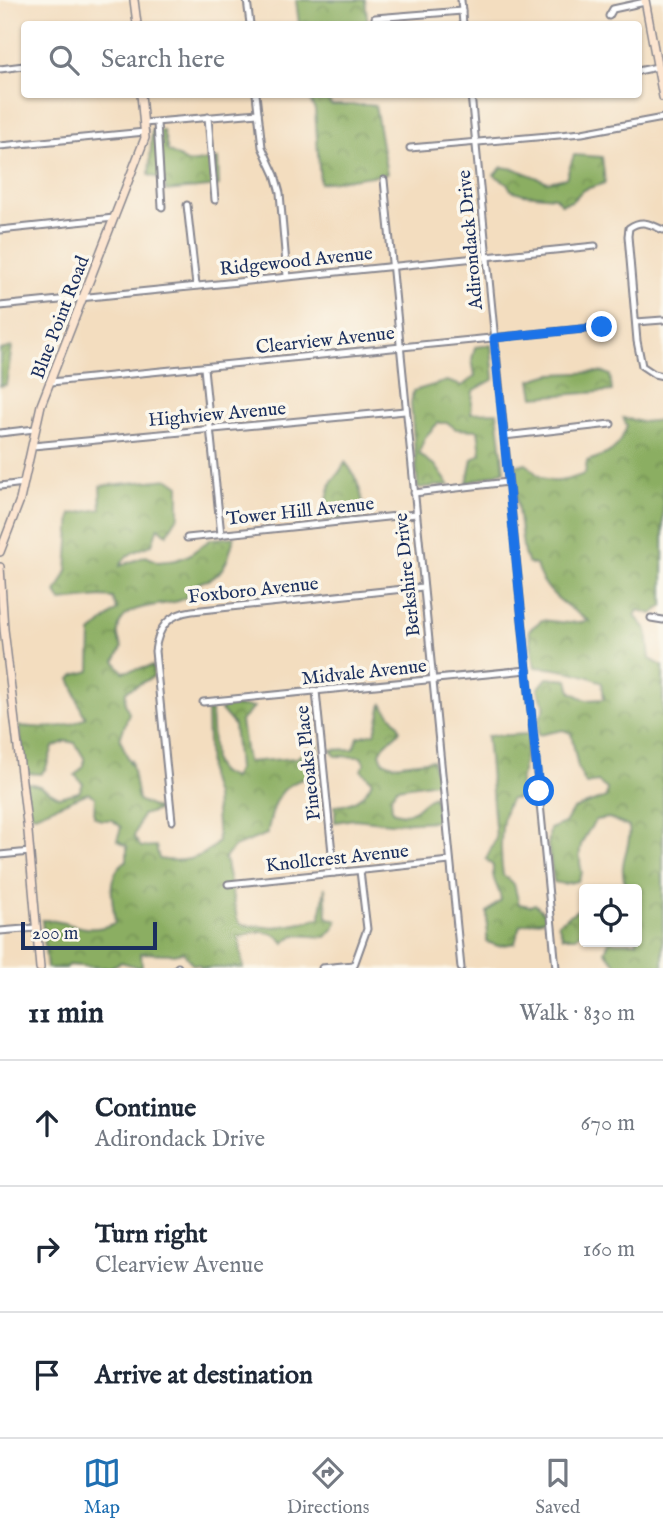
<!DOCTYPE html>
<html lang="en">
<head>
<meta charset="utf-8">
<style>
	:root { --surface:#fff; --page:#f6f6f7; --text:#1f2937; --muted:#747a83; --line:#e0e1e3; --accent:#1f6fb2 }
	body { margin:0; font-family:"IM FELL English",serif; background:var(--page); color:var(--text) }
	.controls { position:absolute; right:21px; bottom:21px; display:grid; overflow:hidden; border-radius:7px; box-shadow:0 2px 5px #0004 }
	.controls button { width:63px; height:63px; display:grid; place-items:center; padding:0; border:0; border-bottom:2px solid var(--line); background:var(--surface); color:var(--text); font:35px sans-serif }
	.scale { position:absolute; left:21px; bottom:18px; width:136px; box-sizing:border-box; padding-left:7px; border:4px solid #1b2f5e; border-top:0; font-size:19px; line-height:24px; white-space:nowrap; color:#1b2f5e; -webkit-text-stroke:5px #fbf7ec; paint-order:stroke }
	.stop { position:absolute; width:21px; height:21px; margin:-16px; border:5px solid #1a73e8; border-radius:50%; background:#fff }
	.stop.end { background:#1a73e8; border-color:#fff; box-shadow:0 2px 7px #0008 }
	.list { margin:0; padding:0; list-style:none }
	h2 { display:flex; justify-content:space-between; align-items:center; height:91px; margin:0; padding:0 28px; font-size:30px }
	h2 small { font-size:23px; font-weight:400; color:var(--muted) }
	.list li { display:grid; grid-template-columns:46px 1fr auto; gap:21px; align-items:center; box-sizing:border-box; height:126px; padding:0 28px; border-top:2px solid var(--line) }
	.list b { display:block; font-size:26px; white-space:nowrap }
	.list p { margin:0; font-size:23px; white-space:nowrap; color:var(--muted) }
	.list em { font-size:23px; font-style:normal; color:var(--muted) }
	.icon { flex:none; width:38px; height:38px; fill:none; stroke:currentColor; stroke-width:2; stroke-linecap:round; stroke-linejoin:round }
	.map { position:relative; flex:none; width:663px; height:968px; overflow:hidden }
	.search { position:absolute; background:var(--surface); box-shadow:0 2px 5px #0004; left:21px; right:21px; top:21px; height:77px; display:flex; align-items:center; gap:18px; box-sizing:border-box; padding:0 24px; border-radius:7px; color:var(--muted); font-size:26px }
	.sheet { height:469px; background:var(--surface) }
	nav { display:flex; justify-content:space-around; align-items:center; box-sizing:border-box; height:98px; border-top:2px solid var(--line); background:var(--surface); font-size:19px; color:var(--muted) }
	nav a { display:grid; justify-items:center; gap:4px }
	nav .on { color:var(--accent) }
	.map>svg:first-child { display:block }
	.forest { fill:url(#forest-crowns); stroke:#536e60; stroke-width:2 }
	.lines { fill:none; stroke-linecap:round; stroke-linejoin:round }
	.street-casing { stroke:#87868e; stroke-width:9 }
	.secondary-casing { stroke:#87868e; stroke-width:10 }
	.street { stroke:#fff; stroke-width:5 }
	.secondary { stroke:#fce5d0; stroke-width:7 }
	.route { stroke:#1a73e8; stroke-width:9 }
	.labels { text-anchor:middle; stroke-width:7; stroke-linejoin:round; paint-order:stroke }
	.street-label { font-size:19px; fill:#1b2f5e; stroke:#fbf7ec }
</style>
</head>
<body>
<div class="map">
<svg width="663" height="968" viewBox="0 0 663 968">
	<defs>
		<pattern id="forest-crowns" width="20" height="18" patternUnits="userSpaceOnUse" patternTransform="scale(1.75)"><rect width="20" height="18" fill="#8bae62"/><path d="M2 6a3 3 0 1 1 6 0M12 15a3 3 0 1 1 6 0" fill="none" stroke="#718e54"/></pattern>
	</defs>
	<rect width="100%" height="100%" fill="#fbf7ec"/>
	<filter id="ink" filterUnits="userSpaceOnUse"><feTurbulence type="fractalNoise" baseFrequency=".0143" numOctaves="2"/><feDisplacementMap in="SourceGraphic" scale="14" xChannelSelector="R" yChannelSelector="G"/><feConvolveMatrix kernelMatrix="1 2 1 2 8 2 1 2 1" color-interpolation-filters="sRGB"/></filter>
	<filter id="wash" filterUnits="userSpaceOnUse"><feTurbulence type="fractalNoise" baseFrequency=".00686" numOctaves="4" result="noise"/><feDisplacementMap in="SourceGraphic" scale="28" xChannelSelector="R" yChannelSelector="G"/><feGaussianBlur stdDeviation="1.57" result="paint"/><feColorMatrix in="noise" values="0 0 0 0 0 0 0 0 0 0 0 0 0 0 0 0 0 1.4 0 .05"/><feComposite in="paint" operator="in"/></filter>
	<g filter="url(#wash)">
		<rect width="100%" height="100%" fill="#f3ddbf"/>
		<g class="forest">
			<path d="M296 0H365L368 24H299Z"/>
			<path d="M307 95H327L331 105H375L387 174 320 183 315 110Z"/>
			<path d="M152 130H163L168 151 189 163 218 159 219 186 166 191 164 180 149 175Z"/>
			<path d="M574 155 602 157 605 183 583 190 572 201 561 204 555 197 523 194 511 190 507 183 494 175 502 167 515 169 548 182 566 178Z"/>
			<path d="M491 345 494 379 473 391 471 413 497 412 504 471 467 483 472 459 481 454 478 430 456 429 448 423H438L425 437 419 453 429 462 435 465 449 485 418 488 411 404 413 391 447 381 462 386 475 376 472 359 475 347Z"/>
			<path d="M12 347 6 385 0 386V350Z"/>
			<path d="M602 372 610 375 612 391 534 397 531 380 551 374Z"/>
			<path d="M623 418 642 422 663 420V606L652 614 638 610 635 616 647 630 650 659 663 666V968H619L605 951 609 942H637V889H616L627 887C615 862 633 848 629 827L609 818 596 820C581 841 576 848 582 873L578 881 563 884 554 882 548 846 550 829 565 823 573 809 606 797 607 789 598 782 586 784 578 768 571 733 563 730 538 735 539 720 545 707 538 689 547 678 568 680 571 692 586 700 604 699 602 683C585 673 555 668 535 667L529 630 542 620 568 623 589 621C567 606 543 592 536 565L528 563 524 554 514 480 515 466 526 463C546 488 557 483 585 474L587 461C611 454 618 450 627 426Z"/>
			<path d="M345 462C359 478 362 496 365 516L324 520C324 513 329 487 332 481 337 475 341 471 345 462Z"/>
			<path d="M169 479 179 486V515L167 534 158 527 152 544C140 550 125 553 120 566L146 556 158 562 176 560 189 555 211 539 234 537C230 553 226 571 211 579 206 581 200 581 196 585 191 590 189 597 181 600 162 608 120 601 118 632 117 636 120 643 122 648L115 661 123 672 153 666V677L126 691 125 703 129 713 120 739 130 763 131 759 138 800 159 810 142 815 134 837 141 847 156 846 159 859C182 863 202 860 218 842L215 796 209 776 207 711H211L214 761 219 772 233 778 238 769 234 725 221 710 225 706 254 707 241 721 247 762 296 758 318 743V775C279 782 275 798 267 834L234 847 225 858 237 918 240 924C266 930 296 926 320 918L325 887 327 917 337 921 334 928 326 937 294 935 284 943C275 929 252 929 239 938L243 968H201L199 965 192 964 183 952 173 954 141 953 142 968 121 962 109 968 68 965 65 968H47L42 920C70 919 83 937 115 923 113 897 104 876 127 860V846L117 840 121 827 112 820H101L94 816 95 797 88 793 35 815 30 813 25 782 39 786 59 797 79 792 83 784 75 775 84 766V758L75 743 66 741 53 747 46 768 41 774 26 773 19 726C40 728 68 730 86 717 77 708 77 692 70 679L75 675 90 671 91 633 117 610 113 598 101 597 61 601 56 593 67 571 71 514 101 509 100 486Z"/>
			<path d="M382 704 398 724 400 731 384 746 380 753 383 761 393 765 433 760 437 782 397 788 391 796 392 811C416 820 415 805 434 796L440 821 391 823 354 819 335 822V806C352 805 365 798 372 781L361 770 365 764 361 757 336 756 330 750 354 749 358 737 375 733Z"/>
			<path d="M529 734 517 799H511C499 814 500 857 503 875L514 884 519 904 530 906 535 904 545 914 546 919 520 925 515 943 498 946 487 942V912L501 900C499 885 492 885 493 866L486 859 496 838 487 736Z"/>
			<path d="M584 894V930L576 937H563L558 923 582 907V895Z"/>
		</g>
	</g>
	<g filter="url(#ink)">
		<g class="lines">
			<defs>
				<g id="street">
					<path d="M247 0 250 24"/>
					<path d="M461 0 463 24"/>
					<path d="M609 16 613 9 645 2"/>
					<path d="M375 18 462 11"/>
					<path d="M0 69 24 66"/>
					<path d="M638 71 657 67"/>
					<path d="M256 94 262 147 275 175 280 193 287 276"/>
					<path d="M471 94 556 968"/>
					<path d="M208 117 215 200"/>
					<path d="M144 123 258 113"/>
					<path d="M157 123 162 207"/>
					<path d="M0 146 145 132"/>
					<path d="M410 148 582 133 663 118"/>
					<path d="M384 180 461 968"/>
					<path d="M187 205 196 285"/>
					<path d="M0 230 114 218"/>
					<path d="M663 230C650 224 642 219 629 228L628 236 637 341 642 366 654 374 663 376"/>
					<path d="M0 306 595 246"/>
					<path d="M636 322 663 320"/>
					<path d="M204 368 221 535"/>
					<path d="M51 382 602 327"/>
					<path d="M0 433 35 429"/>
					<path d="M504 436 611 424"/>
					<path d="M33 446 405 411"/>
					<path d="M0 486 24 483"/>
					<path d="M414 493 508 482"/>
					<path d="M187 538 416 514"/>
					<path d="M651 618 663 620"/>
					<path d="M316 691 334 873"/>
					<path d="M203 702 527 670"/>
					<path d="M172 821 155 651C158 628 168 614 192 611L423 587"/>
					<path d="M0 855 30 852"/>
					<path d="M228 884 450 861"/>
					<path d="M0 931 36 928"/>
					<path d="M177 968 178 967"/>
					<path d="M322 968 354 965"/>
					<path d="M353 968 367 929 360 871"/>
				</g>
				<g id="secondary">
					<path d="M134 0 137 24"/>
					<path d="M645 0 663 97"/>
					<path d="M0 552 20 500 41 405 145 138 141 94"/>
					<path d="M0 567 4 629 28 832 40 968"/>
				</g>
			</defs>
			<use href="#street" class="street-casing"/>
			<use href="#secondary" class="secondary-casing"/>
			<use href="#street" class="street"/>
			<use href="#secondary" class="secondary"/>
		</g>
	</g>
	<g class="lines" filter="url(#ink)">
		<path class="route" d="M539 791 494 338 602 327"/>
	</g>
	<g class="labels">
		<g class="street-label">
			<text transform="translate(469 240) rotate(-95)" y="7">Adirondack Drive</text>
			<text transform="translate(296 260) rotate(-6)" y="7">Ridgewood Avenue</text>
			<text transform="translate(59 317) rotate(-69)" y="7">Blue Point Road</text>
			<text transform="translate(325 339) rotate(-6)" y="7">Clearview Avenue</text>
			<text transform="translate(217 413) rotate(-5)" y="7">Highview Avenue</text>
			<text transform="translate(300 510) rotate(-6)" y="7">Tower Hill Avenue</text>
			<text transform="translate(406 575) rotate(-96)" y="7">Berkshire Drive</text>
			<text transform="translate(253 589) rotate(-6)" y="7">Foxboro Avenue</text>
			<text transform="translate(364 671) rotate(-6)" y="7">Midvale Avenue</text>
			<text transform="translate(307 763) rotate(-96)" y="7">Pineoaks Place</text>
			<text transform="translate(337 857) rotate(-6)" y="7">Knollcrest Avenue</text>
		</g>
	</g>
</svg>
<div class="controls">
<button><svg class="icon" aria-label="locate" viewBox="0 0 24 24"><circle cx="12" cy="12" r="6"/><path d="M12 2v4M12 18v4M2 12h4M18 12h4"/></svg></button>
</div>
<div class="scale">200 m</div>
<div class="stop" style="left:539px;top:791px"></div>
<div class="stop end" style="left:602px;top:327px"></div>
<div class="search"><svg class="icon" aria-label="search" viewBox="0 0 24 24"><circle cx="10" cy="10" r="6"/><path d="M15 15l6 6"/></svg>Search here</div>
</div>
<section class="sheet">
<h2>11 min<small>Walk · 830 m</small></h2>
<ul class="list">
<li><svg class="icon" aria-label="ahead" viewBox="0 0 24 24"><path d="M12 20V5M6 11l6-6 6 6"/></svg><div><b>Continue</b><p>Adirondack Drive</p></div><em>670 m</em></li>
<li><svg class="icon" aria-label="right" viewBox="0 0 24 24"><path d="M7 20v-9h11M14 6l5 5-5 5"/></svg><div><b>Turn right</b><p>Clearview Avenue</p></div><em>160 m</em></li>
<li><svg class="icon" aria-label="arrive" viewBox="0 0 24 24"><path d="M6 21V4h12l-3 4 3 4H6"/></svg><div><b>Arrive at destination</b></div></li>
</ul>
</section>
<nav>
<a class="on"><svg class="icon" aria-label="map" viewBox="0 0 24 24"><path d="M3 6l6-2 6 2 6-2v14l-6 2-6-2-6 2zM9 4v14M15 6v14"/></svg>Map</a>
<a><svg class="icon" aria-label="directions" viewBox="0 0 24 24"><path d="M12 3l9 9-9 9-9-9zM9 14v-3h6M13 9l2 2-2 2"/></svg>Directions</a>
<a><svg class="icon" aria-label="saved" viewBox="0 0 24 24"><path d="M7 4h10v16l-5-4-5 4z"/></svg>Saved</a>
</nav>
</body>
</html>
